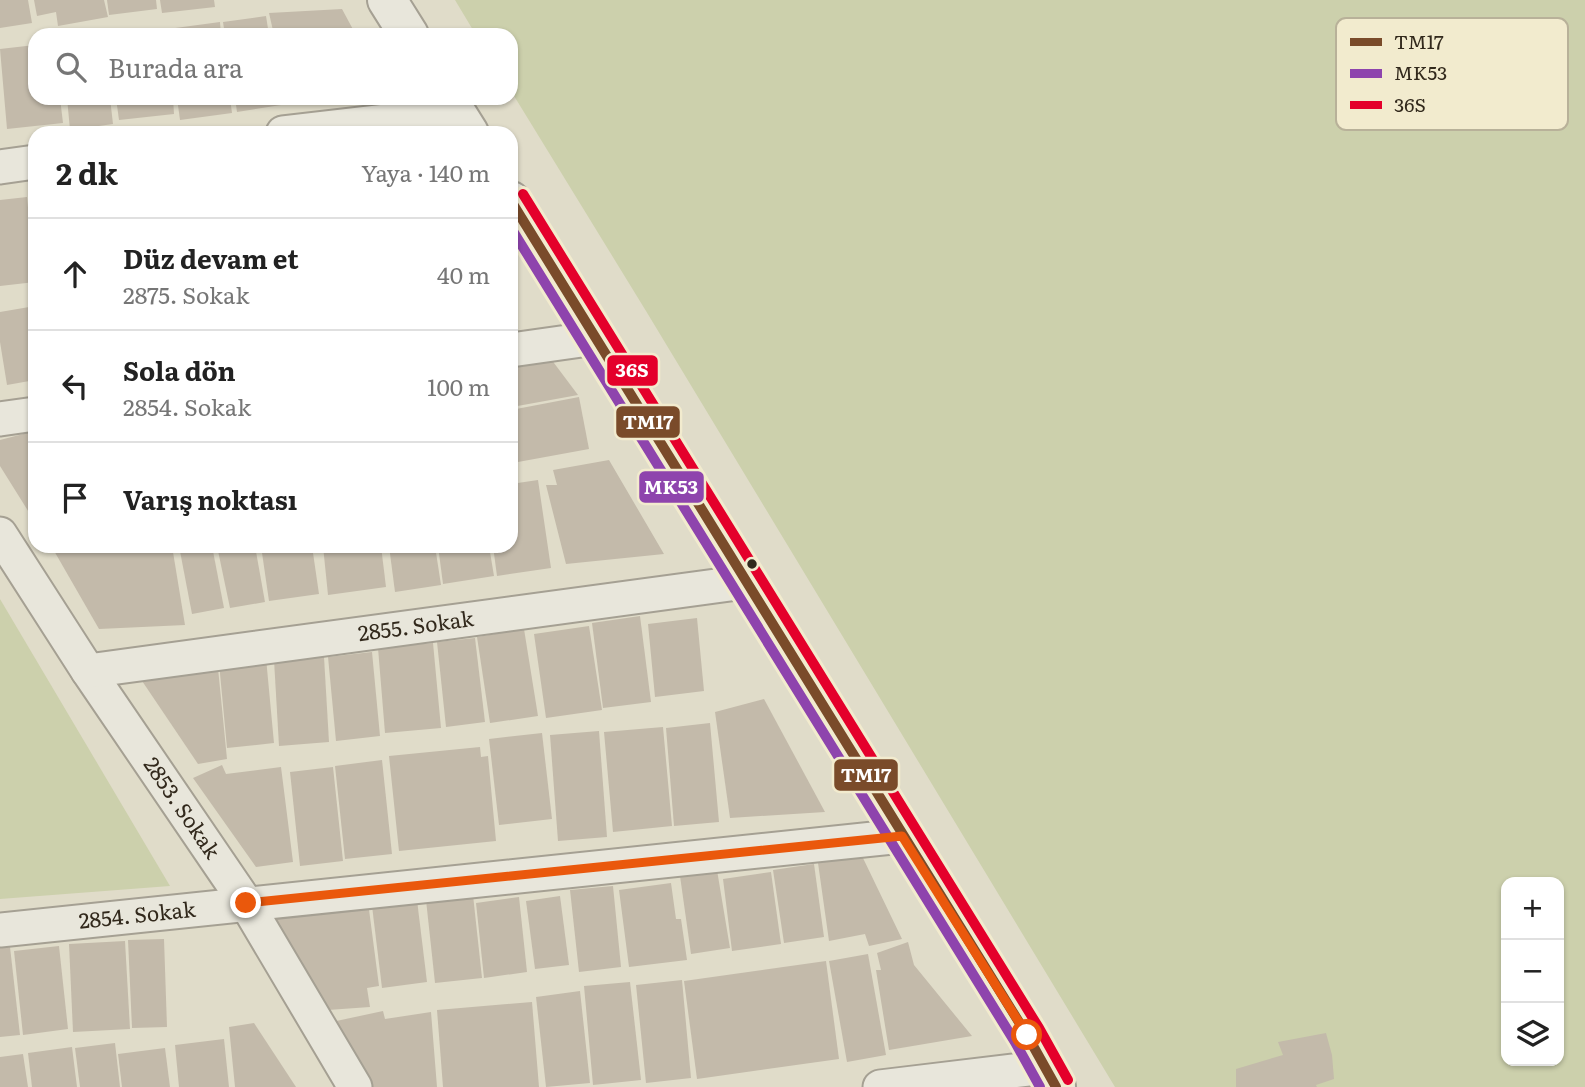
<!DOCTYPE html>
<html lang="tr">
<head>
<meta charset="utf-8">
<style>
	:root { --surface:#fff; --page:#f2f2f2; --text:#222; --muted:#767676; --line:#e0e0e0 }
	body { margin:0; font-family:Literata,serif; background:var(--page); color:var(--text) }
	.controls { position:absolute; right:21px; bottom:21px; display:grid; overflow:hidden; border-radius:14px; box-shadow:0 2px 5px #0004 }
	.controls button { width:63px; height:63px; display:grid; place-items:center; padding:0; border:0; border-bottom:2px solid var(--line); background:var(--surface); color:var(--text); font:35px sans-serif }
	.stop { position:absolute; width:21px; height:21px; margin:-16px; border:5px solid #ea580c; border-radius:50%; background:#fff }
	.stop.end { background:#ea580c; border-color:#fff; box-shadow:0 2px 7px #0008 }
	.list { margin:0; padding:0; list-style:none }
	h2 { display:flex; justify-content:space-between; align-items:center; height:91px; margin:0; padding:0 28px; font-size:30px }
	h2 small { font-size:23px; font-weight:400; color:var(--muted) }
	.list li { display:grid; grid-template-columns:46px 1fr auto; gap:21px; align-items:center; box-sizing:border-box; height:112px; padding:0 28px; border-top:2px solid var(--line) }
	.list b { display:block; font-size:26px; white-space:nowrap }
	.list p { margin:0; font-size:23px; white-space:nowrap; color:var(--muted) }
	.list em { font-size:23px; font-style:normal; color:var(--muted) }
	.icon { flex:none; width:38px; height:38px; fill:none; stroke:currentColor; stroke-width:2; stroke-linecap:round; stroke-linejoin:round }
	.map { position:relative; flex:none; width:1585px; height:1087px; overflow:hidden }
	.search { position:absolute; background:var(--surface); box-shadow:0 2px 5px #0004; left:28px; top:28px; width:490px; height:77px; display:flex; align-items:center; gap:18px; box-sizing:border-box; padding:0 24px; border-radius:21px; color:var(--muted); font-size:26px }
	.panel { position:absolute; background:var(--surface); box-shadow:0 2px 5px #0004; left:28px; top:126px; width:490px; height:427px; border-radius:21px }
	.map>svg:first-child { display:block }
	.green { fill:#ccd0ac; fill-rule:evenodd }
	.building { fill:#c3baaa }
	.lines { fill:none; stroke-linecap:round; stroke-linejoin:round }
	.minor-casing { stroke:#a5a093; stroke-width:37 }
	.tertiary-casing { stroke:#a5a093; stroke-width:42 }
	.minor { stroke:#e8e6db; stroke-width:33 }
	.tertiary { stroke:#e8e6db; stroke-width:38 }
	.bus-1-casing { stroke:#f2ebce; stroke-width:16 }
	.bus-2-casing { stroke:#f2ebce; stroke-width:16 }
	.bus-3-casing { stroke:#f2ebce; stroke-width:16 }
	.bus-1 { stroke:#7a4b2a; stroke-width:10 }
	.bus-2 { stroke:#8e44ad; stroke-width:10 }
	.bus-3 { stroke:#e4002b; stroke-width:10 }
	.route { stroke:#ea580c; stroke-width:9 }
	.bus-dot { fill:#32291c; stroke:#f2ebce; stroke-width:2.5 }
	.labels { text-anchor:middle; stroke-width:6; stroke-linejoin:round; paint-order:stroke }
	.street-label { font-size:21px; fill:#32291c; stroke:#f2ebce }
	.key { fill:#f2ebce; stroke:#b8b199; stroke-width:2 }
	.key-label { font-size:19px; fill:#32291c }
	.line-badge { stroke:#f2ebce; stroke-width:2.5 }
	.badge-label { font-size:19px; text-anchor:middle; font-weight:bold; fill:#fff }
</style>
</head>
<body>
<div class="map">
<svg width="1585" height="1087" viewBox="0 0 1585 1087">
	<rect width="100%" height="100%" fill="#e0dcc9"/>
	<g class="green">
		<path d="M455 0H1585V1087H1115L646 311 511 91V35H476ZM1506 882H1559V1061H1506Z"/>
		<path d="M0 599 170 886 0 899Z"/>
	</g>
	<g class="building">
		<path d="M0 0H28L32 23 0 28Z"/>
		<path d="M34 0H104L108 17 58 26 56 12 37 16Z"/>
		<path d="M107 0H156L157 9 109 15Z"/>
		<path d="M160 0H214L215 7 162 13Z"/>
		<path d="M342 9 356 35H274L269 13Z"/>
		<path d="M266 16 269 35H225L223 22Z"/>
		<path d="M220 22 221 35H169L168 29Z"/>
		<path d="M35 45V98H60L63 123 7 129 0 49Z"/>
		<path d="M67 98H110L113 124 70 130Z"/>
		<path d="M116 98H173L174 114 119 120Z"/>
		<path d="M177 98H230L232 113 180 120Z"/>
		<path d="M235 98H279L281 105 237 112Z"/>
		<path d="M286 98H328V100L287 104Z"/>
		<path d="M27 197 35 282 0 286V200Z"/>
		<path d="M35 306V380L7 385 0 342V312Z"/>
		<path d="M545 351 578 395 512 407 511 358Z"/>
		<path d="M579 397 589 449 518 462 511 426V410Z"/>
		<path d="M35 431V522L0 466V440Z"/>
		<path d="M609 460 664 554 566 564 546 485H557L553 470Z"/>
		<path d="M538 480 551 568 497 576 493 546H511V484Z"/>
		<path d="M67 546H172L185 625 99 629 53 549Z"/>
		<path d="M179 546H212L224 608 192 614Z"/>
		<path d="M217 546H255L265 602 230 608Z"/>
		<path d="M261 546H312L319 594 269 601Z"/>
		<path d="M323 546H381L386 587 328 595Z"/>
		<path d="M389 546H435L441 585 395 592Z"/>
		<path d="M438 546H489L494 576 443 584Z"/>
		<path d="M640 616 651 702 603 708 592 623Z"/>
		<path d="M697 618 704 691 655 697 648 624Z"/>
		<path d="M589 626 602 710 546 718 534 634Z"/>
		<path d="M524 629 538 716 490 723 477 637Z"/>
		<path d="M475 638 485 722 446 727 437 642Z"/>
		<path d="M433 643 441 728 385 733 378 648Z"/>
		<path d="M372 652 380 736 336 741 328 657Z"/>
		<path d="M324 657 329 742 279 746 274 660Z"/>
		<path d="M217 658 227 759 198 764 134 669Z"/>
		<path d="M266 658 274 743 227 748 219 663Z"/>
		<path d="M764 699 825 812 730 818 715 712Z"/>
		<path d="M710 723 719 822 674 826 666 728Z"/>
		<path d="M663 727 672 826 613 832 604 732Z"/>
		<path d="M599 731 607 837 558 841 550 735Z"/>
		<path d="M542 733 552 819 499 825 489 739Z"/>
		<path d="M480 747 481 757 488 756 496 841 399 851 389 756Z"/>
		<path d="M382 760 392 854 345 859 335 766Z"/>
		<path d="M222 765 226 774 281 767 293 862 256 867 193 778Z"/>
		<path d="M333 767 343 861 300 866 290 772Z"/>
		<path d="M862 856 902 939 869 946 865 934 829 941 818 863Z"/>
		<path d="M814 864 824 937 784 943 773 870Z"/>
		<path d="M717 870 730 948 691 954 680 876Z"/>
		<path d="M771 872 781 944 732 951 723 879Z"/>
		<path d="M671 883 676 919H681L687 960 629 967 619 890Z"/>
		<path d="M613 886 621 967 579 972 570 890Z"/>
		<path d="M473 895 482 978 435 983 426 900Z"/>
		<path d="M560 896 569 965 535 969 526 901Z"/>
		<path d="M519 897 527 972 484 978 476 903Z"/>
		<path d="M417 900 427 982 382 988 372 906Z"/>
		<path d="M368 902 379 986 367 988 370 1007 328 1010 273 916Z"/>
		<path d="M164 939 167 1027 132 1028 128 940Z"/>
		<path d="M125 941 130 1029 73 1032 69 944Z"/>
		<path d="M908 942 914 965 972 1036 889 1050 876 970H881L877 953Z"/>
		<path d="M59 946 68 1029 23 1035 14 951Z"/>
		<path d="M10 947 20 1035 0 1037V948Z"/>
		<path d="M868 954 886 1055 847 1062 829 961Z"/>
		<path d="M826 961 839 1059 697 1079 684 981Z"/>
		<path d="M682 980 691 1078 646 1083 636 985Z"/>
		<path d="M630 982 641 1080 593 1085 584 986Z"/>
		<path d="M580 991 590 1083 546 1087 536 997Z"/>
		<path d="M532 1002 539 1087H443L437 1010Z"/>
		<path d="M383 1011 385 1019 431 1012 437 1087H366L327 1023Z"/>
		<path d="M254 1023 296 1087H235L229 1027Z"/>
		<path d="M1326 1033 1332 1055 1334 1079 1316 1085 1317 1087H1236V1069L1283 1055 1278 1042Z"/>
		<path d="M224 1039 229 1087H179L175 1045Z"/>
		<path d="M115 1043 120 1087H80L75 1048Z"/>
		<path d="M72 1047 77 1087H32L28 1053Z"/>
		<path d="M165 1048 170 1087H122L118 1054Z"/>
		<path d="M23 1054 28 1087H0V1057Z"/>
	</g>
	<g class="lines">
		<defs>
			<g id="minor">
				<path d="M283 133 456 113"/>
				<path d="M0 167 35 162"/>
				<path d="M511 350 596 338"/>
				<path d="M0 419 35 414"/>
				<path id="s1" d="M0 534 88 671 246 903 355 1087"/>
				<path id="s2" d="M88 671 745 582"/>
				<path id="s3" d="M0 930 902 836"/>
				<path d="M880 1087 1045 1067"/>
			</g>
			<g id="tertiary">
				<path d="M387 0 409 35"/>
				<path d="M447 98 469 133"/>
				<path d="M511 201 1027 1035 1056 1087"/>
			</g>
		</defs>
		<use href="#minor" class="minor-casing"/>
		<use href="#tertiary" class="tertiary-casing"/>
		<use href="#minor" class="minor"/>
		<use href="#tertiary" class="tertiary"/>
		<defs>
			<path id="bus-1" d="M511 201 1027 1035 1056 1087"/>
			<path id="bus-2" d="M511 228 1015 1042 1040 1087"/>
			<path id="bus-3" d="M523 194 1039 1028 1068 1080"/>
		</defs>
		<use href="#bus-1" class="bus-1-casing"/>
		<use href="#bus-2" class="bus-2-casing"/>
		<use href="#bus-3" class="bus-3-casing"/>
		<use href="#bus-1" class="bus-1"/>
		<use href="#bus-2" class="bus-2"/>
		<use href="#bus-3" class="bus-3"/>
	</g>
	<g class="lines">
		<path class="route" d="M246 903 902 836 1027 1035"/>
	</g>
	<circle class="bus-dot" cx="752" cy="564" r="6"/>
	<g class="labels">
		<g class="street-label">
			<text dy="7" stroke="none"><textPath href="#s2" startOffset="331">2855. Sokak</textPath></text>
			<text dy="7" stroke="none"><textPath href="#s1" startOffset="329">2853. Sokak</textPath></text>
			<text dy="7" stroke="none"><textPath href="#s3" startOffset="138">2854. Sokak</textPath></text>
		</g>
	</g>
	<rect x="1336" y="18" width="232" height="112" rx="10" class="key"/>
	<rect x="1350" y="38" width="32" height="8" fill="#7a4b2a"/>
	<rect x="1350" y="69" width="32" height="9" fill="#8e44ad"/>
	<rect x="1350" y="101" width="32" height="8" fill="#e4002b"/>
	<g class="key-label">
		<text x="1394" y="49">TM17</text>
		<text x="1394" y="80">MK53</text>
		<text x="1394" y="112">36S</text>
	</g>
	<g class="line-badge">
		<rect x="606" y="354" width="53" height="33" rx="7" fill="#e4002b"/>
		<rect x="615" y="405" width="66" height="34" rx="7" fill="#7a4b2a"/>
		<rect x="638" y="470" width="67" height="34" rx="7" fill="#8e44ad"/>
		<rect x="833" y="758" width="66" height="34" rx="7" fill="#7a4b2a"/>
	</g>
	<g class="badge-label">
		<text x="632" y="377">36S</text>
		<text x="648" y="429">TM17</text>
		<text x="671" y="494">MK53</text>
		<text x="866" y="782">TM17</text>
	</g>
</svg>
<div class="controls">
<button>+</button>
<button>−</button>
<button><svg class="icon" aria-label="layers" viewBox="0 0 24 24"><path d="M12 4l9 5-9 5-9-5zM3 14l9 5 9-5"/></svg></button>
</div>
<div class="stop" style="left:1027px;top:1035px"></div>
<div class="stop end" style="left:246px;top:903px"></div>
<div class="search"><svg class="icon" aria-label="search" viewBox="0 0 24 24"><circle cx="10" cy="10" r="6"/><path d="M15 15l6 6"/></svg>Burada ara</div>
<section class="panel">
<h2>2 dk<small>Yaya · 140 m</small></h2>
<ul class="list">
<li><svg class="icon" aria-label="ahead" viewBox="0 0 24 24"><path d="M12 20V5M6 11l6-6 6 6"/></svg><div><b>Düz devam et</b><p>2875. Sokak</p></div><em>40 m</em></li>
<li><svg class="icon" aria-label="left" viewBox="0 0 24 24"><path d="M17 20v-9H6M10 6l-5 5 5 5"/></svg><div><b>Sola dön</b><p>2854. Sokak</p></div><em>100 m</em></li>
<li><svg class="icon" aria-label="arrive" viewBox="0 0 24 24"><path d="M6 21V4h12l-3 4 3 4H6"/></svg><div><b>Varış noktası</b></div></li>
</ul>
</section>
</div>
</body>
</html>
